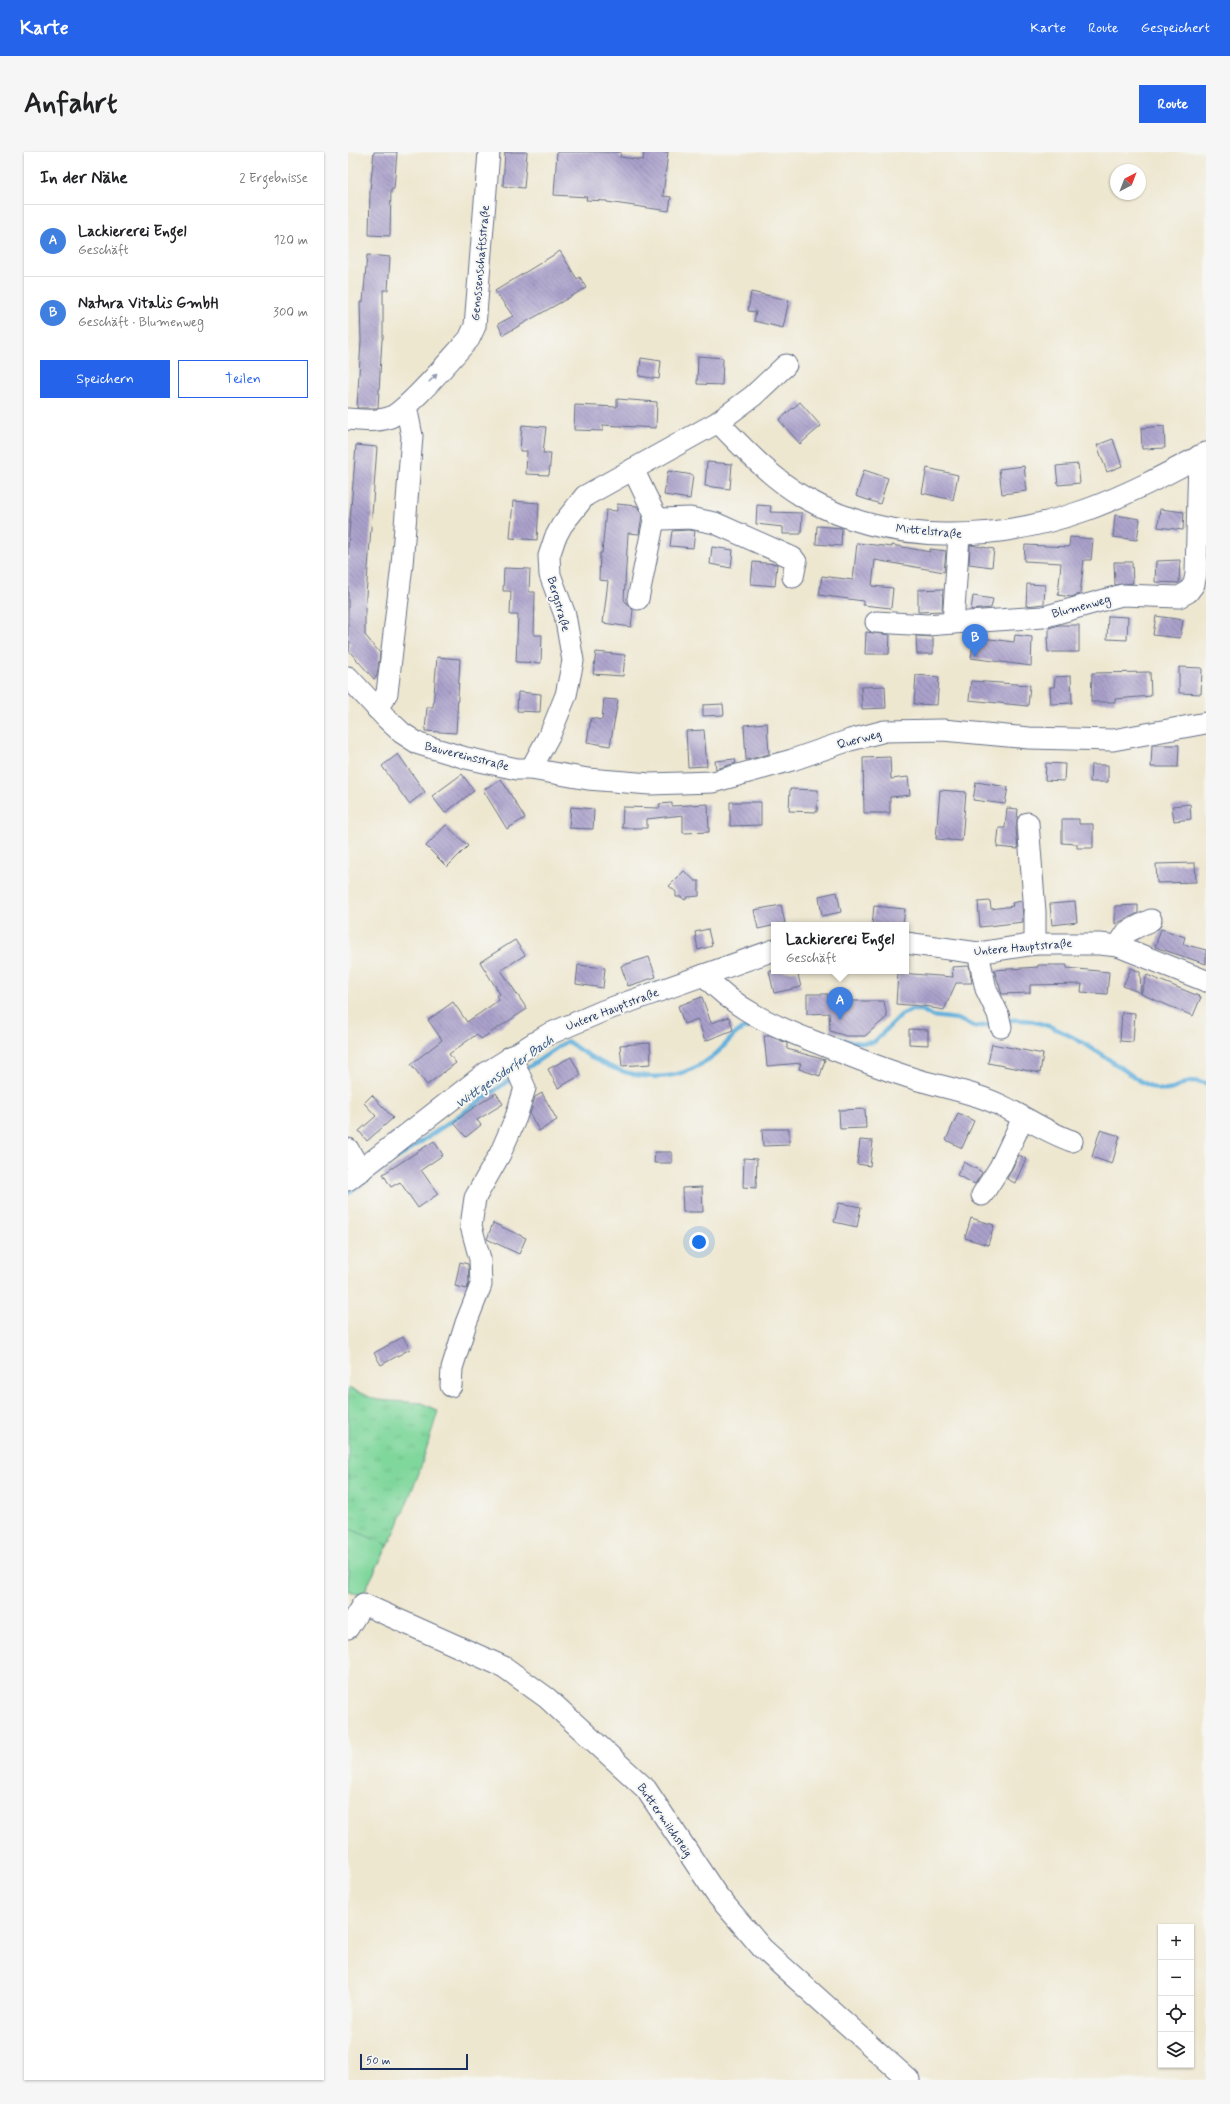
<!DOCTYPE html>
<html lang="de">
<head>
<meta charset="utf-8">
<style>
	:root { --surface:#fff; --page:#f6f6f6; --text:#202124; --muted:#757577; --line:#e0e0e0; --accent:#2563eb }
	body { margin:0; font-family:Mynerve,sans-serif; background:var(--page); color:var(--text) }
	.controls { position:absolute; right:12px; bottom:12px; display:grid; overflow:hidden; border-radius:0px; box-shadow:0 1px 3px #0004 }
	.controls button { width:36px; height:36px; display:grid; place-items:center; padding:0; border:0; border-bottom:1px solid var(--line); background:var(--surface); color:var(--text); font:20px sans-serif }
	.compass { position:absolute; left:762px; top:12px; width:36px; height:36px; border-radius:50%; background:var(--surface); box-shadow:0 1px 3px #0004; rotate:42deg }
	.scale { position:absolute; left:12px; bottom:10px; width:108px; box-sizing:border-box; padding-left:4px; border:2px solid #1b2f5e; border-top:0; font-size:11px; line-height:14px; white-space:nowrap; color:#1b2f5e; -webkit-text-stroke:3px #f6f6f2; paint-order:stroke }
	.you { position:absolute; left:351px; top:1090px; width:14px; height:14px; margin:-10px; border:3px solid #fff; border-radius:50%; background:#1a73e8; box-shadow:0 0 0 6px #1a73e833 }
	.badge { display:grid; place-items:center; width:26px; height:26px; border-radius:50%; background:var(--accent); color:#fff; font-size:13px; font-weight:700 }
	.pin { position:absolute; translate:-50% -33px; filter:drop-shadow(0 1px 2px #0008) }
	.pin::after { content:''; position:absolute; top:21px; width:14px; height:12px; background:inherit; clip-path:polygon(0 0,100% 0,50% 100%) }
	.popup { position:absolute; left:423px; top:770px; width:138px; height:52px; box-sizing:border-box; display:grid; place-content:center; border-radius:0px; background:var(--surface); filter:drop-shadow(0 1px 3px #0005); font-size:13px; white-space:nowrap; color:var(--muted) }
	.popup b { font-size:15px; color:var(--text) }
	.popup::after { content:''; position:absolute; left:50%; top:100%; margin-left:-8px; border:8px solid transparent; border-top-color:var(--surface) }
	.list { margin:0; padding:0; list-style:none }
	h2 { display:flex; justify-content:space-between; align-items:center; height:52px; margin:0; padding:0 16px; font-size:17px }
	h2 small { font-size:13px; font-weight:400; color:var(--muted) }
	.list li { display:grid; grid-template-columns:26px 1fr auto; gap:12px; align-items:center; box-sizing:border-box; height:72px; padding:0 16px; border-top:1px solid var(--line) }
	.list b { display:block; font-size:15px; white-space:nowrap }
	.list p { margin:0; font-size:13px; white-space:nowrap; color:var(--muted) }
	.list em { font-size:13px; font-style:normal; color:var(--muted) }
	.actions { display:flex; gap:8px; padding:12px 16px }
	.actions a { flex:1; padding:9px 0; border:1px solid var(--accent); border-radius:0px; text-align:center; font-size:14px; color:var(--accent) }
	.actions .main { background:var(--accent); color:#fff }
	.icon { flex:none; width:22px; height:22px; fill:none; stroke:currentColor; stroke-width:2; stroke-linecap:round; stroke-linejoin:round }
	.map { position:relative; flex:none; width:858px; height:1928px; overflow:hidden; border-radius:0px }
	header { display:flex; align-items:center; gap:24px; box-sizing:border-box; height:56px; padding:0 20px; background:var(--accent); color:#fff }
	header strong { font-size:19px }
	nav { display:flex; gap:22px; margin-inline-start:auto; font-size:14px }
	.intro { display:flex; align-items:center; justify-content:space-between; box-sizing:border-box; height:96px; padding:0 24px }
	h1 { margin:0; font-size:28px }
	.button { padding:10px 18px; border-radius:0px; background:var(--accent); color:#fff; font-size:14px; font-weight:700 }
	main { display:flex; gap:24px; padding:0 24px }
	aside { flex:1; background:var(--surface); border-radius:0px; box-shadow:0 1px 3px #0004 }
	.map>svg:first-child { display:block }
	.grass { fill:url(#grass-tufts); stroke:#4e837d }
	.pitch { fill:#80d79c; stroke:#4e837d }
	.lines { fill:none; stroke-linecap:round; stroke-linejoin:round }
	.stream { stroke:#62b0dc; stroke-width:4.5 }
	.building { fill:url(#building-back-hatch) }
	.minor-casing { stroke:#656f86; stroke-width:23 }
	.minor { stroke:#fff; stroke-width:21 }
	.oneway { fill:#8d97ae }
	.labels { text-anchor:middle; stroke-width:4; stroke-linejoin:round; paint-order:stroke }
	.street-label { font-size:12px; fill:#1b2f5e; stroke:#f6f6f2 }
	.water-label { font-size:13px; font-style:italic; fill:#305684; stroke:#f6f6f2 }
</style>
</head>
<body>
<header>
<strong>Karte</strong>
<nav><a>Karte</a><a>Route</a><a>Gespeichert</a></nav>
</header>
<div class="intro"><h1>Anfahrt</h1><a class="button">Route</a></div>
<main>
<aside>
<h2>In der Nähe<small>2 Ergebnisse</small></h2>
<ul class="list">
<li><span class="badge" style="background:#3f7fe0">A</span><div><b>Lackiererei Engel</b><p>Geschäft</p></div><em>120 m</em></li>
<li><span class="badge" style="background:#3f7fe0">B</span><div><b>Natura Vitalis GmbH</b><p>Geschäft · Blumenweg</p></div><em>300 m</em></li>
</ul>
<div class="actions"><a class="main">Speichern</a><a>Teilen</a></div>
</aside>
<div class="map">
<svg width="858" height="1928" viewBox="0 0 858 1928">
	<defs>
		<pattern id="grass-tufts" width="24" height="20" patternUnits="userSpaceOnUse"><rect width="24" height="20" fill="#80d79c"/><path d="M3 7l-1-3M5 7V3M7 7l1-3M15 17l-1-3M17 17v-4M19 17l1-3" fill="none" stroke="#6eb989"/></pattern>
		<pattern id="building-back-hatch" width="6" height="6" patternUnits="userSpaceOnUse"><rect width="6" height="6" fill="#aaa0ca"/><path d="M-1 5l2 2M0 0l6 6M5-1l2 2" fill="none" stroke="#8a83a7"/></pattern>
	</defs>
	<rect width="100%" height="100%" fill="#f6f6f2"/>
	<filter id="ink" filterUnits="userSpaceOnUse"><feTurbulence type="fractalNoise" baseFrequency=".025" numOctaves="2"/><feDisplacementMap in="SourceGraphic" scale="8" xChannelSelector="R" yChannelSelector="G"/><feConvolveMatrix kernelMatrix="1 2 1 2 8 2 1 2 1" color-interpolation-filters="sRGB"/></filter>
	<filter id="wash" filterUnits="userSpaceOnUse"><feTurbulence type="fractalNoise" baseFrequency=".012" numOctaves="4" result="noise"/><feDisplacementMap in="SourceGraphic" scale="16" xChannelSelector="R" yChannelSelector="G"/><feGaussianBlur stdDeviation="0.9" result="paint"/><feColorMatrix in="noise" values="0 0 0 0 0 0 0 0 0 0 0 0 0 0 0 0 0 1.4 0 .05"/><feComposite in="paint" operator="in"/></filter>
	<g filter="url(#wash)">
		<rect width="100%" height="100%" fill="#eee7d0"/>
		<path class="grass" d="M0 1236 29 1248 74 1251 90 1259 71 1321 47 1380 14 1444 0 1438Z"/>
		<path class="pitch" d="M0 1376 40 1393 14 1444 0 1438Z"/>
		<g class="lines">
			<g class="stream">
				<path d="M657 869C693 861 740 893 769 913 783 922 797 935 814 938 825 940 833 931 843 929 847 929 853 930 858 931"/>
				<path d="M471 881 503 890 517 891 526 890 553 863 563 858H574L584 864 609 867 628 875 646 872"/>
				<path d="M175 919 219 889C263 922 315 942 364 905 384 890 382 878 410 872"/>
				<path d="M0 1041 166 925"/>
			</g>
		</g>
		<g id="blocks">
			<g class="building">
				<path d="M26 0H49L46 37H43L42 84 21 83 22 39Z"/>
				<path d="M157 0H179L176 36 155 34Z"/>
				<path d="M209 0H273L272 5 295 8 296 0H320L315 44 323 45 321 59 259 50V49L238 48 239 45 206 43Z"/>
				<path d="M212 99 229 127 232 125 238 136 155 183 150 172 165 164 147 139Z"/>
				<path d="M19 103 42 105 40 138H35V187H34L30 256H9L13 189 12 150H15Z"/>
				<path d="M403 140 441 148 435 176 406 169 408 160 400 159Z"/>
				<path d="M350 204 375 206 374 233 349 232Z"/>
				<path d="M293 206 313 209 311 227 291 224Z"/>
				<path d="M269 247 309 250 308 276 255 273V279L226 278 227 253 269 255Z"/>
				<path d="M452 250 473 274 452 292 431 268Z"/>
				<path d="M174 273 198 275 195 301H203L201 323 178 322 179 299H172Z"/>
				<path d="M816 274 817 296 794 297 793 276Z"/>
				<path d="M765 287 774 314 759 320 749 293Z"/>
				<path d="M8 293 29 295 17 457V483L32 501 29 524 26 527 1 499 2 490 0 489V395Z"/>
				<path d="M359 310 384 312 382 337 357 334Z"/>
				<path d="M730 312 732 331 710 333 708 314Z"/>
				<path d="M676 314 679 339 654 342 651 317Z"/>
				<path d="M579 316 610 323 605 348 574 341Z"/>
				<path d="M516 318 540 326 532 352 508 344Z"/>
				<path d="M320 319 345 323 342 347 316 343Z"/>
				<path d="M165 349 191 351 189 388 162 386Z"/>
				<path d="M269 352 289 354 294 363 291 382 280 381 276 448 285 458 283 475 255 471 260 429 251 428 252 401H254L258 358 269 359Z"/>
				<path d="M409 353 423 354 422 360 454 361 453 382H435V375L408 372Z"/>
				<path d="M812 357 836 360 835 378 810 375Z"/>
				<path d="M767 363 792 367 789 388 765 385Z"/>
				<path d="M469 374 494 376 493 394 468 392Z"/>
				<path d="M341 378 347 379 345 396 322 394 324 379Z"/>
				<path d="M722 385 745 387 743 408H736L732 442 723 445 710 443 713 411 676 409 677 393 721 395Z"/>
				<path d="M509 391 544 395V393L582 400V397L598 399 596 420 527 408 524 434 545 436 543 456 515 453V449L471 443 474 424 505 428Z"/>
				<path d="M622 393 646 397 644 415 621 412Z"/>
				<path d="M364 395 385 398 383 416 362 412Z"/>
				<path d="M832 408 831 431 807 430 808 409Z"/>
				<path d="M405 410 429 412 427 434 403 432Z"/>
				<path d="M766 410H784L785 431 767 433Z"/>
				<path d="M156 416 182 417 181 440H187L186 483H194L193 511 168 510 170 463H162L163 439H155Z"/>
				<path d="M679 432 697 433 696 452 678 454Z"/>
				<path d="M595 437 594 459 570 460V438Z"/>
				<path d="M625 444 645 447 643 456 623 458Z"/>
				<path d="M760 464 780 465 779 488 759 487Z"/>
				<path d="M808 464 835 468 832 486 805 483Z"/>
				<path d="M711 473H731V500H700L699 486H701V476Z"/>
				<path d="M518 480 542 483 541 502H517Z"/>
				<path d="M667 483 684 485 683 514 623 506 626 485 666 490Z"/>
				<path d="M568 484 585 485V502H569Z"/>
				<path d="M248 500 277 503 275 524 245 522Z"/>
				<path d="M89 505 112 507 108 581 77 579 79 555H85Z"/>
				<path d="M831 515 854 516 853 542 831 541Z"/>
				<path d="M802 520 803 544 767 547V550H743L744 521Z"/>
				<path d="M568 523 591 525 589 553 566 552Z"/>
				<path d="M723 524 724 551 703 552 702 535H706L707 525Z"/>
				<path d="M623 529 682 533 680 554 621 548Z"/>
				<path d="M537 534 538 556 514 557 513 535Z"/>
				<path d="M170 540 193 542 192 560 169 559Z"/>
				<path d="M256 547 270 548 262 594 239 590 243 566 254 568Z"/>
				<path d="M375 552 376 563 355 564V553Z"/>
				<path d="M419 571 421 602 398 608 396 573Z"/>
				<path d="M356 578 359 614 340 615 338 579Z"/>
				<path d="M804 593H831L830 615H803Z"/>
				<path d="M50 602 77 640 61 652 34 614Z"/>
				<path d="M542 605 543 627 560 625 562 643 542 645V661H516L515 606Z"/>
				<path d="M387 607 388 611 368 617 367 609Z"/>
				<path d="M698 611 717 612 716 629 697 628Z"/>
				<path d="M743 613H760V630H742Z"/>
				<path d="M114 622 126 639 97 661 84 644Z"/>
				<path d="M153 627 177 666 159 677 135 638Z"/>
				<path d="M628 630 660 635 657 652 625 648Z"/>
				<path d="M442 637 470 638 469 660 441 659Z"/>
				<path d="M592 638 618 640 614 689 588 687Z"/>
				<path d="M382 650H413V673L382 674Z"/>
				<path d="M324 651V654L360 652 361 680 335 681V663L299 667V676H274L275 655 312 656 311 652Z"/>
				<path d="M842 652 843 667 826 669 824 654Z"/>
				<path d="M223 655 246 657 245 677 221 676Z"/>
				<path d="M659 656 670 657 668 677 670 697 649 695 651 676H657Z"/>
				<path d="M714 667H731V672H745V696H729V692L714 691Z"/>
				<path d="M98 673 120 694 99 715 78 694Z"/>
				<path d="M847 711 848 730 809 731 808 712Z"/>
				<path d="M336 719 347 729H351V744L340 745 337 748 333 745H328V740L321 734Z"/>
				<path d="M489 740 493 760 474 764 471 744Z"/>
				<path d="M642 749 643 757 665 754 664 751 674 749 675 770 632 775 630 750Z"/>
				<path d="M727 750 729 770 704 773 702 752Z"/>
				<path d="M433 753 437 771 410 777 406 758Z"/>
				<path d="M790 753V761L767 772V754Z"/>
				<path d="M526 754 557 757 555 773H524Z"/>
				<path d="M360 777 364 794 350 798 347 780Z"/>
				<path d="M813 777 837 785 835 792 858 798V812L807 795Z"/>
				<path d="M167 788 177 803 153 818 179 857 133 887 129 882 101 902 108 911 79 933 63 912 94 888 80 868 105 850 119 870 151 848 148 844 152 842 132 810Z"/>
				<path d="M301 805 308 825 280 834 273 814Z"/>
				<path d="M230 813 257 816 255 836 228 832Z"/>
				<path d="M690 813H719V816L761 820 759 842 733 840 734 832 682 833V841L654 842 646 818 690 815Z"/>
				<path d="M621 814 624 831H608L596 858 584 856V855L548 852 550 821 605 825 604 815Z"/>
				<path d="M783 816 792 820 793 841 775 834Z"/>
				<path d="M421 819H449L453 835 426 841Z"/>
				<path d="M799 823 853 845 845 864 793 842Z"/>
				<path d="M459 842H480V849H536L539 865 517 884H498L482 879 481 861 459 862Z"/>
				<path d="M354 845 363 871 381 865 385 878 357 889 350 867 336 872 330 854Z"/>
				<path d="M774 860 787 861 785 890 772 889Z"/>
				<path d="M561 877 580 878V893L561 892Z"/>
				<path d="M416 884H421L439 891V897L477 908 472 924 451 917 453 911 419 914Z"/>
				<path d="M302 891 303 912 274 914 272 893Z"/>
				<path d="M644 892 695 902 692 921 640 911Z"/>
				<path d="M223 905 233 923 210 936 200 917Z"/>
				<path d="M148 941 155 952 129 968 133 973 118 985 106 971 119 960Z"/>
				<path d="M194 941 209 968 191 979 182 962 187 945Z"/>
				<path d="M24 943 45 966 19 989 11 979 28 964 16 951Z"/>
				<path d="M517 957 518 976 492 977 491 958Z"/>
				<path d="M610 961 626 969 614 996 598 988Z"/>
				<path d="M414 977H441V993L415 994Z"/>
				<path d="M752 978 772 984 764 1012 744 1005Z"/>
				<path d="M512 988 525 989 522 1014 509 1012Z"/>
				<path d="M86 989 95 1003 73 1018 90 1042 70 1056 52 1030 43 1035 35 1022Z"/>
				<path d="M307 1000H324V1011H306Z"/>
				<path d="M671 1003 678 1007 667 1031 659 1027Z"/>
				<path d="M396 1006 409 1007 408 1036 395 1035Z"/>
				<path d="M616 1010 634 1020 627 1032 609 1023Z"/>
				<path d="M354 1035 355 1060H335L334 1036Z"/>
				<path d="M491 1051 513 1055 509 1075 486 1070Z"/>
				<path d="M623 1066 646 1073 640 1093 617 1086Z"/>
				<path d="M145 1071 178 1086 171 1102 139 1087Z"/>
				<path d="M112 1110 120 1112 121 1131 119 1137 107 1134Z"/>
				<path d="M55 1185 62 1197 33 1213 26 1201Z"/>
			</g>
		</g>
	</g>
	<g filter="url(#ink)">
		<use href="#blocks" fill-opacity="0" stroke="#656f86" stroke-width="1"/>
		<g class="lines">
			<defs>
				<g id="minor">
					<path d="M0 267C13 268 27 270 40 266 58 261 106 203 121 187L127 174 141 0"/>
					<path d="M370 270C397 298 423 326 457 346 541 394 648 390 738 358 779 343 819 322 858 301"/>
					<path d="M285 317 307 363 314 367 342 366 367 371 445 406 448 410 445 425"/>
					<path d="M611 384 605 471 695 465 774 443 831 445 840 440 846 432 848 422 851 304"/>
					<path d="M290 447 307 363"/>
					<path d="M528 470 579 473 605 471"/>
					<path d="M0 525 38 566 54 581 71 592 118 606 169 617H183L240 627 302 632 365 630 444 608 502 588 537 579 595 578 681 586 765 588 858 571"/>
					<path d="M29 557 39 541 54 413 64 284 58 254"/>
					<path d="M183 617 203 580 218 543 225 509 217 463 202 423 201 404 207 386 214 373 237 344 370 270 405 244 438 213"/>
					<path d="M680 671 687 760V792"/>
					<path d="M558 791 630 801 687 792H752L770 794 858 829"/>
					<path d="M770 794 779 780 803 768"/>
					<path d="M630 801 638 837 650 862 653 875"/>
					<path d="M356 823C388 858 424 873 467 890 500 903 533 917 567 927 587 933 608 937 629 944 663 954 691 978 724 989"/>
					<path d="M0 997 13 1019"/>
					<path d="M0 1028 138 921 199 883 255 859 426 798"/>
					<path d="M634 1043 652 1015 675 966"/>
					<path d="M103 1234 104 1216 118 1171 133 1133 132 1107 123 1074 127 1046 152 1002 168 965 177 936 163 904"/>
					<path d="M0 1476 15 1452 156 1515 199 1546 298 1637 368 1742 414 1796 561 1928"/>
				</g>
			</defs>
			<use href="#minor" class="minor-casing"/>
			<use href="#minor" class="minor"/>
		</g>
		<defs><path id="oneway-solid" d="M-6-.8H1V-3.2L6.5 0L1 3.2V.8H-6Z"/></defs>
		<use class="oneway" href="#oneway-solid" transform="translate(85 226) rotate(-45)"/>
	</g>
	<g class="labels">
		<g class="street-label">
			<text transform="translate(132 111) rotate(-85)" y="4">Genossenschaftsstraße</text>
			<text transform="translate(581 379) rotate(5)" y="4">Mittelstraße</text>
			<text transform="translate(211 452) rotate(74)" y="4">Bergstraße</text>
			<text transform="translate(733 454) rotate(-15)" y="4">Blumenweg</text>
			<text transform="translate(511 587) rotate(-15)" y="4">Querweg</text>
			<text transform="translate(119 604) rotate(14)" y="4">Bauvereinsstraße</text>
			<text transform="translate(675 795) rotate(-5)" y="4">Untere Hauptstraße</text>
			<text transform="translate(264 857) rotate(-21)" y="4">Untere Hauptstraße</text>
			<text transform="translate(317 1668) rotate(55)" y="4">Buttermilchsteig</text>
		</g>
		<g class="water-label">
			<text transform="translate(156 919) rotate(-35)" y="5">Wittgensdorfer Bach</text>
		</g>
	</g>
</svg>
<div class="controls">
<button>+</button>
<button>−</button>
<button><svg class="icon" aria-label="locate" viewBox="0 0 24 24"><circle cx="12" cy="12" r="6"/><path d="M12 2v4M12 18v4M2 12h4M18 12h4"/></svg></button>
<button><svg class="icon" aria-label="layers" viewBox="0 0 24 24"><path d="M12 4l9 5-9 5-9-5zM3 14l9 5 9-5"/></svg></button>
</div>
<svg class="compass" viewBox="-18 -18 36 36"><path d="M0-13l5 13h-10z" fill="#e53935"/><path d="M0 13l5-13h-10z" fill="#757577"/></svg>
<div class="scale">50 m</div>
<div class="you"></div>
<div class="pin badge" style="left:492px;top:868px;background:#3f7fe0">A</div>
<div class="popup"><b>Lackiererei Engel</b>Geschäft</div>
<div class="pin badge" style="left:627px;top:505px;background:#3f7fe0">B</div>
</div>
</main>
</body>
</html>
